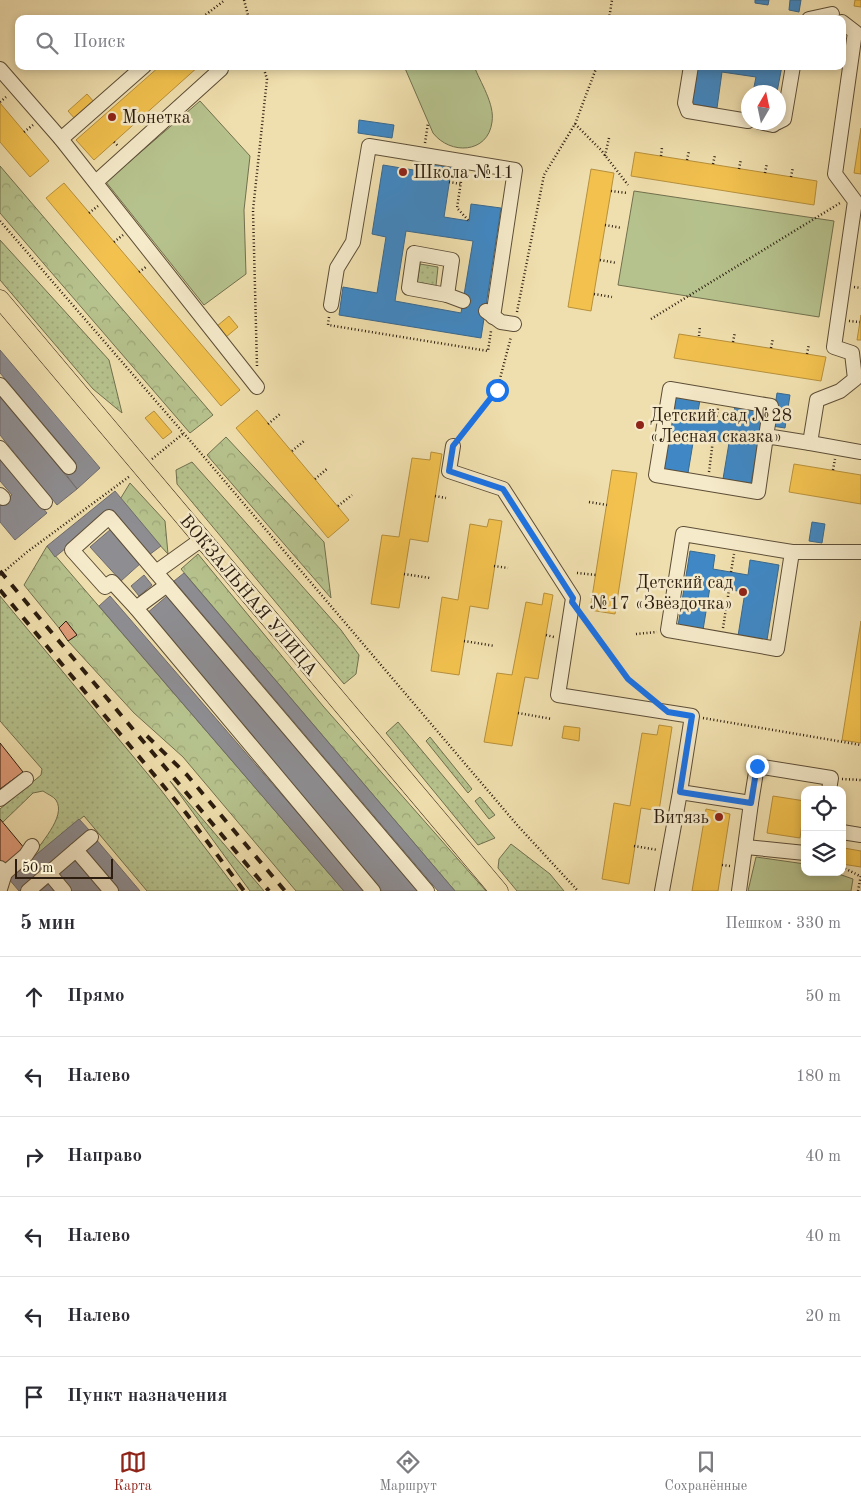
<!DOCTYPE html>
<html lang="ru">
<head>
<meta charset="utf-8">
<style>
	:root { --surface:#fff; --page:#f7f7f7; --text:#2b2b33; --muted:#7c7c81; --line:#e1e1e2; --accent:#8f2418 }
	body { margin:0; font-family:"Old Standard TT",serif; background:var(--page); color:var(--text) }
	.controls { position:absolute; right:15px; bottom:15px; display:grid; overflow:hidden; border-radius:10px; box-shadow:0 2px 8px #0003 }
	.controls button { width:45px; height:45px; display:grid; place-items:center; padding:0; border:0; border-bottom:1px solid var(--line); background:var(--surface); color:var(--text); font:25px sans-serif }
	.compass { position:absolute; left:741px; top:85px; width:45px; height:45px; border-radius:50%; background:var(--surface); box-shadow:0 2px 8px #0003; rotate:9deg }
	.scale { position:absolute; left:15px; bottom:12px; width:98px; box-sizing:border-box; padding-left:5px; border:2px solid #2c1d0f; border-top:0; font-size:14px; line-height:18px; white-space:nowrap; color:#2c1d0f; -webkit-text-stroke:4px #f5eaca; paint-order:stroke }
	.stop { position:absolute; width:15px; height:15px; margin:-11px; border:4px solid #1a73e8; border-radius:50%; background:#fff }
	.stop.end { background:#1a73e8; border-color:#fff; box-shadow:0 1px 5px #0008 }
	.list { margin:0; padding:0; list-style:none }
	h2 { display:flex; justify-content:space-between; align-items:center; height:65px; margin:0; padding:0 20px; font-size:21px }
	h2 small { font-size:16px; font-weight:400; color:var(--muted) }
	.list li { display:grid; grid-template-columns:32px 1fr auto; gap:15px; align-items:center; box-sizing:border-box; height:80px; padding:0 20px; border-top:1px solid var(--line) }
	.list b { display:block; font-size:19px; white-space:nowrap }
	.list em { font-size:16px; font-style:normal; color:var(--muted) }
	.icon { flex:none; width:28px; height:28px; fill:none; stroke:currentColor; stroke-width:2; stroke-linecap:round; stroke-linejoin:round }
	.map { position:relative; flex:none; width:861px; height:891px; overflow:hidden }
	.search { position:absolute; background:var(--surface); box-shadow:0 2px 8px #0003; left:15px; right:15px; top:15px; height:55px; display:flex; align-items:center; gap:12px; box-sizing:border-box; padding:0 18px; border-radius:10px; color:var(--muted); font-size:19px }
	.sheet { height:545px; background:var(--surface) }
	nav { display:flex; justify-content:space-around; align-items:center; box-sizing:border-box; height:70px; border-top:1px solid var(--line); background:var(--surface); font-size:14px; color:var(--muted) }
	nav a { display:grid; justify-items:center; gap:2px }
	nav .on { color:var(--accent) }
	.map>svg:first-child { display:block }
	.grass { fill:url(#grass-dots); stroke:#71704e }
	.forest { fill:url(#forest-crowns); stroke:#71704e }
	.park { fill:#b6c28d; stroke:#71704e }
	.homes { fill:#f2c14e; stroke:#b7903b }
	.schools { fill:#3f88c5; stroke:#39688e; fill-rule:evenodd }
	.industry { fill:#8d8d92; stroke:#706b6b }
	.building { fill:#e09c79; stroke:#2c1d0f }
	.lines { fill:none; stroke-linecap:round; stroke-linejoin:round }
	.minor-casing { stroke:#5d4e37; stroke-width:16 }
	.major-casing { stroke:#2c1d0f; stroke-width:19 }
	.path { stroke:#2c1d0f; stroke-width:2.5; stroke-dasharray:1 2.5; stroke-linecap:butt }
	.minor { stroke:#f5eaca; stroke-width:14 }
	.major { stroke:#f0dfae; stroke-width:18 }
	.rail { stroke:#2c1d0f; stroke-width:4; stroke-dasharray:9 9; stroke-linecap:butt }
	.route { stroke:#1a73e8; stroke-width:6 }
	.poi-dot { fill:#8f2418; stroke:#f5eaca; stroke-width:2 }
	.labels { text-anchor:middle; stroke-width:5; stroke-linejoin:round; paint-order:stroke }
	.poi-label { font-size:18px; fill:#2c1d0f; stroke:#f5eaca; text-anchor:start }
	.street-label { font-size:18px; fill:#2c1d0f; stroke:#f5eaca }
</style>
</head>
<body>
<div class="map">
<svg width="861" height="891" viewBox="0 0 861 891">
	<defs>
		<pattern id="grass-dots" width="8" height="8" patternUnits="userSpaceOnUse" patternTransform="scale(1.25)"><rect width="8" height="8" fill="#b6c28d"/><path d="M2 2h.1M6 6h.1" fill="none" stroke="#9da678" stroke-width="1.8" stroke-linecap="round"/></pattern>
		<pattern id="forest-crowns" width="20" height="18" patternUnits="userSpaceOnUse" patternTransform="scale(1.25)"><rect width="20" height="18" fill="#b6c28d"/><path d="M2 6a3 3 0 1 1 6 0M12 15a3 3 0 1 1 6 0" fill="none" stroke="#9da678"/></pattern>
	</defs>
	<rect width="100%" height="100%" fill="#f0dfae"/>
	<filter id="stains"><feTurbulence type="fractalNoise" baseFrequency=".004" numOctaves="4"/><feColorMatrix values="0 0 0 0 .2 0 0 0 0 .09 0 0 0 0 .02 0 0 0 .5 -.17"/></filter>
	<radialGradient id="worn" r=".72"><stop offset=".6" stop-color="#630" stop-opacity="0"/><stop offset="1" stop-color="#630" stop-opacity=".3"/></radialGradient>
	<g class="grass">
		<path d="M0 240 109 360 122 413 93 389 0 280Z"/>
		<path d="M420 264 438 267 436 286 417 283Z"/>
		<path d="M192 462 341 630 359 655 356 674 344 684 177 484 176 470Z"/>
		<path d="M0 596 161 790 238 891H147L84 816 30 860C39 844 67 817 56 800 53 796 47 794 43 791L33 793 3 822 0 819V809L41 775 42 769 0 721Z"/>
		<path d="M398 722 495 838 478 845 386 733Z"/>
		<path d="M430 737 472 789 468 793 426 741Z"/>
		<path d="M170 781 264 891H250Z"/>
		<path d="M480 797 495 815 489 819 475 801Z"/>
		<path d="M511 844 550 874 564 891H517L498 868 499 859Z"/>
	</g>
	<g class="forest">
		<path d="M0 166 213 415 190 433 0 213Z"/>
		<path d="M226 437 324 542 331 598 207 455Z"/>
		<path d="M130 483 165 521 168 554 119 501Z"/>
		<path d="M47 546 344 891H296L183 757 134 713 68 641 77 635 66 622 59 628 24 585Z"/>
		<path d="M198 554 323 706 486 891H455L181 569Z"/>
	</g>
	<g class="park">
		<path d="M404 66H474C480 82 495 104 492 122 488 154 450 155 433 133Z"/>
		<path d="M200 101 250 156 244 210 246 274 204 305 106 182Z"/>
		<path d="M634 191 834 221 819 317 618 285Z"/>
		<path d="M756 857 805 864V872H833L853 879 851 891H748Z"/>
	</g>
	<g class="homes">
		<path d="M855 0H861V7L854 6Z"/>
		<path d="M160 66H199L94 160 76 140Z"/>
		<path d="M87 94 95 103 76 120 68 111Z"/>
		<path d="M0 103 49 161 30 177 0 142Z"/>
		<path d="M861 128V174L854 173Z"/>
		<path d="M635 152 817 181 814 205 631 176Z"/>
		<path d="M591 169 614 173 591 311 568 307Z"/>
		<path d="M64 183 240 390 221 406 46 198Z"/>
		<path d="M861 315V340H857Z"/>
		<path d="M229 316 238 327 226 337 217 326Z"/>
		<path d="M679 334 826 357 821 381 674 358Z"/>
		<path d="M257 410 349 520 328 538 236 428Z"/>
		<path d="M154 411 172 432 163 439 145 418Z"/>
		<path d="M431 452 442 454 428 542 410 539 399 608 371 604 382 535 399 537 412 458 430 460Z"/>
		<path d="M794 464 861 475V504L789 492Z"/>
		<path d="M612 470 637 473 615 614 590 610Z"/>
		<path d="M489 519 502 521 488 609 470 606 459 675 431 671 442 597 458 600 470 524 487 527Z"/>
		<path d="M544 593 553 595 538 679 525 677 512 746 484 742 497 673 512 675 526 602 542 605Z"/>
		<path d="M861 621V743L842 740Z"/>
		<path d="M659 725 672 727 659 811 641 808 629 884 602 879 614 803 630 806 642 733 657 735Z"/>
		<path d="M564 726 580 728 579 741 562 738Z"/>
		<path d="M773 796 805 801 800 838 767 833Z"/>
		<path d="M706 809 730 814 722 865 718 891H692Z"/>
		<path d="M844 848 861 851V867L842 864Z"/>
	</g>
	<g class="schools">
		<path d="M755 0H769L768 5 755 3Z"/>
		<path d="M790 0H801L799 12 789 10Z"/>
		<path d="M698 66H782L777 92H753L756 77 722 72 717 108 692 104Z"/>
		<path d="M359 120 394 125 392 138 358 133Z"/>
		<path d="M433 162 452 165 444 217 469 221 471 204 501 208 481 338 339 315 343 287 377 293 386 237 372 234 383 165 432 173ZM406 231 473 241 461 313 395 301Z"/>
		<path d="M777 393 790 395 785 428 772 426Z"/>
		<path d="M674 396 700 400 697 417 732 423 735 406 764 410 751 483 723 479 729 443 713 440 694 437 688 473 661 469Z"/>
		<path d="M812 522 825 524 822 543 809 541Z"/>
		<path d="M690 551 715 555 713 569 748 575 750 560 779 565 767 640 738 636 745 592 710 587 703 630 678 626Z"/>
	</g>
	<g class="industry">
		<path d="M0 350 100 468 77 489 65 473 76 463 0 373Z"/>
		<path d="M0 395 77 489 57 505 0 435Z"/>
		<path d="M0 457 47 513 15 540 0 522V505L12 495 0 481Z"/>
		<path d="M115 491 161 546 149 555 113 510 55 557 47 546Z"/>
		<path d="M111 529 141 563 121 581 90 547Z"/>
		<path d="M184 573 455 891H438L174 581Z"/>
		<path d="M144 575 152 585 139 596 131 586Z"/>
		<path d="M110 596 365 891H344L99 606Z"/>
		<path d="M167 596 418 891H382L146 614Z"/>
		<path d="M79 819 90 831 19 891 8 878Z"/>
		<path d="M95 838 140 891H119L83 848Z"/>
		<path d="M77 858 104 891H72L58 874Z"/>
		<path d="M51 882 59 891H40Z"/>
	</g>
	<g class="building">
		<path d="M66 621 77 635 68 641 59 628Z"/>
		<path d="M0 743 23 772 0 789Z"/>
		<path d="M0 819 25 849 5 866 0 860Z"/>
	</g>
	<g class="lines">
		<defs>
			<g id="minor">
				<path d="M809 19 832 14"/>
				<path d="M842 22 855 32 835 174 855 201 834 347 852 353 855 379 840 391 817 400 810 443 861 452"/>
				<path d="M691 66 685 103 688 111 748 121"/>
				<path d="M0 69 61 139 257 387"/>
				<path d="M760 122 773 125 777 122"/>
				<path d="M778 122 784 119 793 66"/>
				<path d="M61 139 144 66"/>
				<path d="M96 182 221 69 219 66"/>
				<path d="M414 253 452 260 447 295 409 288Z"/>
				<path d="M447 295 463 301"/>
				<path d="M331 305 337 268 353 242 369 146 515 170 493 317"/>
				<path d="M486 311 501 322 514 324"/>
				<path d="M0 385 69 467"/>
				<path d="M766 436 758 492 656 475 670 389 771 406 766 436 810 443"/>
				<path d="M453 446 449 471 503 489 573 598 558 695 692 716 680 792 751 803 739 891"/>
				<path d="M0 448 45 502"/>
				<path d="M0 495 3 498"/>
				<path d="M792 552 777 649 668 630 683 534 792 552H861"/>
				<path d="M156 572 202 539"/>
				<path d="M136 608 167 585"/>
				<path d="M0 799 26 779"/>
				<path d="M751 803 757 766 831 778 829 790"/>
				<path d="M842 832 861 835"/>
				<path d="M746 847 805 853"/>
				<path d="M76 850 111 891"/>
				<path d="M5 873 26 855 32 846"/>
				<path d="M49 873 64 891"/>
				<path d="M0 889 5 873 0 868"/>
				<path d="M28 891 91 837"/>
				<path d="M373 891 136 608 112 582 105 587 72 550 109 517 427 891"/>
				<path d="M662 891 680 792"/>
			</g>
			<path id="major" d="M0 299 499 891"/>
		</defs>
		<use href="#minor" class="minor-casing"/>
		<use href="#major" class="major-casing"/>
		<g class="path">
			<path d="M244 0 249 19"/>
			<path d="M200 19 225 0"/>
			<path d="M609 19 612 0"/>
			<path d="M0 102 6 97"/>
			<path d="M575 124 601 150 628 185"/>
			<path d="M24 132 33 125"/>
			<path d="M114 142 118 146"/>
			<path d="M425 143 428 123"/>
			<path d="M605 156 609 138"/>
			<path d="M661 156 662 147"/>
			<path d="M687 160 689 151"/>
			<path d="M713 164 715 155"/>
			<path d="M739 169 741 159"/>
			<path d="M765 173 767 163"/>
			<path d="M462 175 457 208 469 221"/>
			<path d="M791 177 793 167"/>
			<path d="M449 182 461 184"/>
			<path d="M611 191 627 193"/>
			<path d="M89 213 98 206"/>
			<path d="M0 221 193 444 518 826 578 891"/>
			<path d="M605 225 622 228"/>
			<path d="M114 242 123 235"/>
			<path d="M600 260 617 263"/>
			<path d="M139 272 146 267"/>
			<path d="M854 287 861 288"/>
			<path d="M594 294 612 297"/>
			<path d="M517 312 544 175 575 124 597 66"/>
			<path d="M329 317 328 325 488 351 491 331"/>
			<path d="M651 319 840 203"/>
			<path d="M849 321 860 322"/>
			<path d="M699 336 700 326"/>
			<path d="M733 342 735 332"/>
			<path d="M771 348 773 338"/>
			<path d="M807 354 809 344"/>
			<path d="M257 366 253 210 267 79 263 66"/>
			<path d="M716 420 718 408"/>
			<path d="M268 424 280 414"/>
			<path d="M460 437 497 390 511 337"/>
			<path d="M292 451 304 441"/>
			<path d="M152 459 184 433"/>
			<path d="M833 470 835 459"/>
			<path d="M709 472 713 440"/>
			<path d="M315 479 328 468"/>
			<path d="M435 496 446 498"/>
			<path d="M589 502 607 505"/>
			<path d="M338 506 352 495"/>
			<path d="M494 566 508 568"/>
			<path d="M731 572 734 554"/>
			<path d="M577 573 596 575"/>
			<path d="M404 574 430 578"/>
			<path d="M0 575 27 552 130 476"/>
			<path d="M583 617 628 679 648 695"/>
			<path d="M723 628 729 590"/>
			<path d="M636 634 657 632"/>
			<path d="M546 635 554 637"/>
			<path d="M464 641 495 646"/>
			<path d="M518 713 552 719"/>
			<path d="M703 718 861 745"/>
			<path d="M842 779 861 780"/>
			<path d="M634 846 658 850"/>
			<path d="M722 865 730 866"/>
			<path d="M842 867 860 876"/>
			<path d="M858 891 861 875"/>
		</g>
		<use href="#minor" class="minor"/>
		<use href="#major" class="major"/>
		<g class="rail">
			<path d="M0 571 269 891"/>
			<path d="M0 590 186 813 244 891"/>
			<path d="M147 736 187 775 285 891"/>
		</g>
	</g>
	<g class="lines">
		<path class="route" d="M497 390 453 446 449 471 503 489 573 598 572 602 628 679 668 712 692 716 680 792 751 803 757 766"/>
	</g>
	<g class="poi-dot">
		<circle cx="112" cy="117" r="5"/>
		<circle cx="403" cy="172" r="5"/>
		<circle cx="640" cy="425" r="5"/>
		<circle cx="743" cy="592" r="5"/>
		<circle cx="719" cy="817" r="5"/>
	</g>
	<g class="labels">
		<g class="poi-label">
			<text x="122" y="123">Монетка</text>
			<text x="413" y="178">Школа №11</text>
			<text x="650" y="421">Детский сад №28<tspan x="650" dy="21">«Лесная сказка»</tspan></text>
			<text x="733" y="588" text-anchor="end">Детский сад<tspan x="733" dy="21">№17 «Звёздочка»</tspan></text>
			<text x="709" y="823" text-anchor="end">Витязь</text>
		</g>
		<g class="street-label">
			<text transform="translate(249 595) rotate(50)" y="6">ВОКЗАЛЬНАЯ УЛИЦА</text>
		</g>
	</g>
	<rect width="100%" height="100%" filter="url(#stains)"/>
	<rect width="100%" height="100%" fill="url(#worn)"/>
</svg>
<div class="controls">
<button><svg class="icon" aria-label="locate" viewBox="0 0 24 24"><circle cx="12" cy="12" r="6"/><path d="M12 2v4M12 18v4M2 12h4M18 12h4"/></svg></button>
<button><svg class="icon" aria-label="layers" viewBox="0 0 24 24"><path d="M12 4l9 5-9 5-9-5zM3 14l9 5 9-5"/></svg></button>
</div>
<svg class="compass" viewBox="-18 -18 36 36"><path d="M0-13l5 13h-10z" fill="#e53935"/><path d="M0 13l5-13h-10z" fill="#7c7c81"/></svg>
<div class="scale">50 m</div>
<div class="stop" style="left:497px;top:390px"></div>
<div class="stop end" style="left:757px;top:766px"></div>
<div class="search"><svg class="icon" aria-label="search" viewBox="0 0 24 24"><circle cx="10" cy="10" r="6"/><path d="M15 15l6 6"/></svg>Поиск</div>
</div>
<section class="sheet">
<h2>5 мин<small>Пешком · 330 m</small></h2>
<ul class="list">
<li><svg class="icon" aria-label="ahead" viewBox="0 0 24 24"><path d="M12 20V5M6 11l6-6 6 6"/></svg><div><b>Прямо</b></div><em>50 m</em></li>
<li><svg class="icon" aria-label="left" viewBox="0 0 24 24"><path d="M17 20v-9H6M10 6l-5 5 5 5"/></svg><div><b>Налево</b></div><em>180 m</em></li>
<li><svg class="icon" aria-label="right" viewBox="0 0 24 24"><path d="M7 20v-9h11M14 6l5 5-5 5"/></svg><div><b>Направо</b></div><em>40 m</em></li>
<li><svg class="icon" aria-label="left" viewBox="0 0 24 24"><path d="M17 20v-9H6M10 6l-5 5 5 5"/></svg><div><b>Налево</b></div><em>40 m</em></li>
<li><svg class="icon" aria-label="left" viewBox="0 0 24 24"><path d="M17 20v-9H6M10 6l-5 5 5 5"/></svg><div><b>Налево</b></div><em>20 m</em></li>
<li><svg class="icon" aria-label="arrive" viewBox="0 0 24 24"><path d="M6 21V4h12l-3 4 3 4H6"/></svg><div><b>Пункт назначения</b></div></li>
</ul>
</section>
<nav>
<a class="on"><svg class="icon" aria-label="map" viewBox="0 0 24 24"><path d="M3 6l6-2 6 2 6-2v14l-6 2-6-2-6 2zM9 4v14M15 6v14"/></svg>Карта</a>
<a><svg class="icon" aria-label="directions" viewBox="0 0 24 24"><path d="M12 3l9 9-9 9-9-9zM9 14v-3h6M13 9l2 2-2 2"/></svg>Маршрут</a>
<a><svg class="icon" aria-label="saved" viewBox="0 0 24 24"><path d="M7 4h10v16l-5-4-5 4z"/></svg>Сохранённые</a>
</nav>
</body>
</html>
